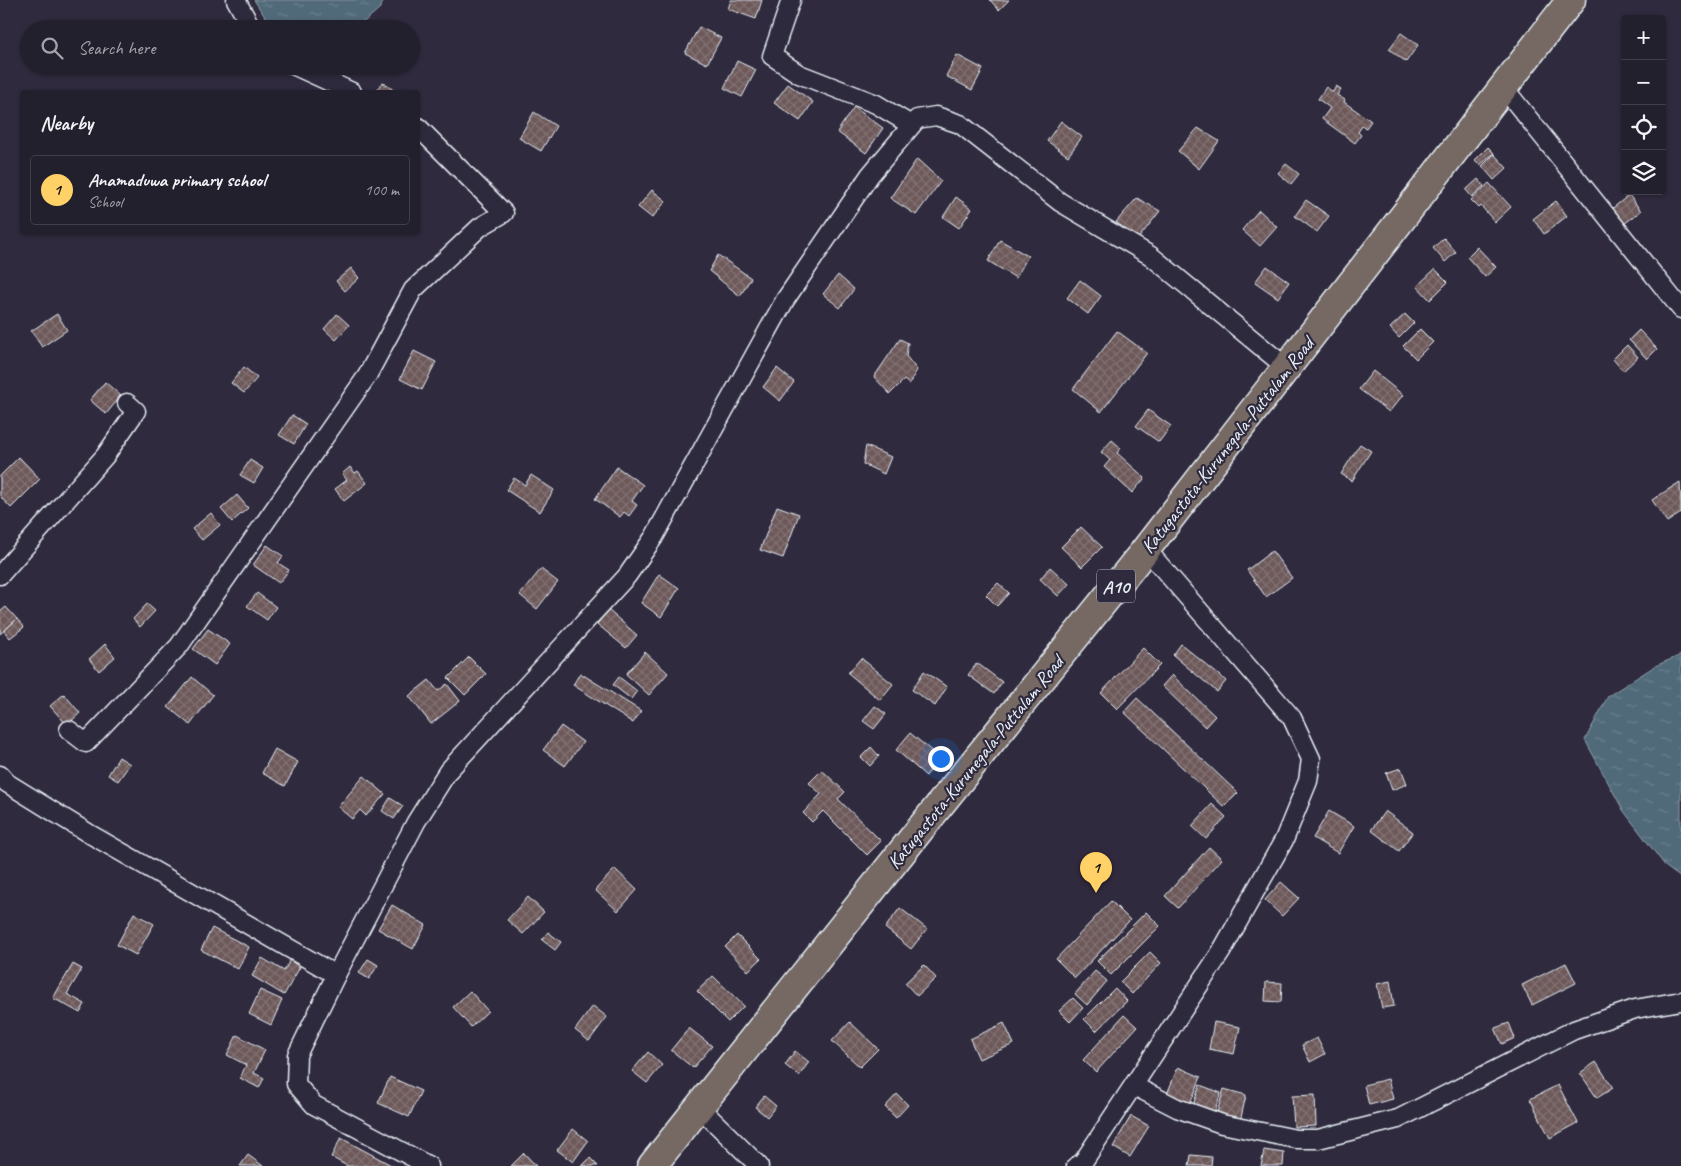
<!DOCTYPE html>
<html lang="en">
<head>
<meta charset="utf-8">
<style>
	:root { --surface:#23202e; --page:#2f2d3a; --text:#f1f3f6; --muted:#a3a3aa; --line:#403e4a; --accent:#ffd166 }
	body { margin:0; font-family:Caveat,sans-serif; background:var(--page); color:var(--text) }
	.controls { position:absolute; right:15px; top:15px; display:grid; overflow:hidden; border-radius:5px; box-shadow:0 1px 4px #0004 }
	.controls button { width:45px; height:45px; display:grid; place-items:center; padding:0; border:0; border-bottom:1px solid var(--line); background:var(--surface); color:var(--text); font:25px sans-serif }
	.you { position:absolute; left:940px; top:758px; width:18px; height:18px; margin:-12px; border:4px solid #fff; border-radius:50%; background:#1a73e8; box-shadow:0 0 0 8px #1a73e833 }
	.badge { display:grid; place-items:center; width:32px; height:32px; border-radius:50%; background:var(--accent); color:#111; font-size:16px; font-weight:700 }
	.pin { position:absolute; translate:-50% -41px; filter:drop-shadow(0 1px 2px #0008) }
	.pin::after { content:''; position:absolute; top:26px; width:18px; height:15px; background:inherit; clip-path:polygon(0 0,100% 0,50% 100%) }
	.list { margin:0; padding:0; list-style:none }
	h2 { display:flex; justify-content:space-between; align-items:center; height:65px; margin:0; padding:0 20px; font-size:21px }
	h2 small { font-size:16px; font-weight:400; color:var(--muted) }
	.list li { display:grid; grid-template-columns:32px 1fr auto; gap:15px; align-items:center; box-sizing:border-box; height:70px; margin:0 10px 10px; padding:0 10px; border:1px solid var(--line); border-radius:5px }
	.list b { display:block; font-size:19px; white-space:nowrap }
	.list p { margin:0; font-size:16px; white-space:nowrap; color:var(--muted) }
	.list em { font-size:16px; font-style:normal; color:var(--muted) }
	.icon { flex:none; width:28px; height:28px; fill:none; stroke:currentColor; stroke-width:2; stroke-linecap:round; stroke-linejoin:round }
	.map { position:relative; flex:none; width:1681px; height:1166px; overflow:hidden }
	.search { position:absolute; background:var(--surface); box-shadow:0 1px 4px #0004; left:20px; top:20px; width:400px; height:55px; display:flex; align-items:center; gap:12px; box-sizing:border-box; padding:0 18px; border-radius:28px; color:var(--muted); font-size:19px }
	.panel { position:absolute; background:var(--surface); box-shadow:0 1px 4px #0004; left:20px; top:90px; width:400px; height:145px; border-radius:5px }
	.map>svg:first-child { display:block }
	.water { fill:url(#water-ripples); stroke:#8da0ac }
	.building { fill:url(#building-cross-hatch); stroke:#e8f1f8 }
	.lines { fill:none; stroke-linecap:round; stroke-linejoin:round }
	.minor-casing { stroke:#e8f1f8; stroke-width:21 }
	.trunk-casing { stroke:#e8f1f8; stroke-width:31 }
	.minor { stroke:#2f2a3d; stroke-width:18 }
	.trunk { stroke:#766964; stroke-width:28 }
	.labels { text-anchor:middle; stroke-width:4.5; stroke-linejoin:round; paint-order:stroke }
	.shield { fill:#2f2a3d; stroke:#b0b5c0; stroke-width:1 }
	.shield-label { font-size:19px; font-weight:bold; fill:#e8f1f8 }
	.street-label { font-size:20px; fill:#e8f1f8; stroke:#2f2a3d }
</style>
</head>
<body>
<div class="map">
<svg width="1681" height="1166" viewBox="0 0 1681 1166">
	<defs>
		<pattern id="water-ripples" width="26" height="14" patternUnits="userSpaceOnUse" patternTransform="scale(1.25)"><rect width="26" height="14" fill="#516a7a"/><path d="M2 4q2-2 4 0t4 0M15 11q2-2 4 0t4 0" fill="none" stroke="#6a808e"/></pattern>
		<pattern id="building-cross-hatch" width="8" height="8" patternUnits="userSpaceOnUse" patternTransform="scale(1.25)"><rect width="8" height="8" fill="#6d595a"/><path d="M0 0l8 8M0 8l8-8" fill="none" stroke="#827172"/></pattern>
	</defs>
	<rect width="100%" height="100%" fill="#2f2a3d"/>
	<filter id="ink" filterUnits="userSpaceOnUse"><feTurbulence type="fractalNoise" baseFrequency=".02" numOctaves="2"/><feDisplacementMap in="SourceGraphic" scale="10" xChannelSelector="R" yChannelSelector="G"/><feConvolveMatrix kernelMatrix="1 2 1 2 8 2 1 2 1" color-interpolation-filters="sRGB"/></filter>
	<g filter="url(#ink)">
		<g class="water">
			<path d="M254 0H384L380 8 356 29H273Z"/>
			<path d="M1681 655V878L1666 867 1623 810 1585 740 1608 696 1655 666Z"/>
		</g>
		<g class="building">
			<path d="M731 0H762L756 19 728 9Z"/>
			<path d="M990 0H1009L999 10Z"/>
			<path d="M699 27 721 38 707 64 685 53Z"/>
			<path d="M1401 33 1418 45 1406 62 1389 49Z"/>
			<path d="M957 55 983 69 972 90 946 76Z"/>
			<path d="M737 61 756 70 742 97 724 88Z"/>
			<path d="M383 82 396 92H381L377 89Z"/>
			<path d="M788 84 813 102 800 121 774 103Z"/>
			<path d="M1336 86 1341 89 1337 95 1345 100 1344 102 1371 121 1366 128 1362 126 1358 132 1361 135 1355 143 1322 119 1330 108 1318 99 1326 87 1333 92Z"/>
			<path d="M854 107 883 128 866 153 837 132Z"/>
			<path d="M534 112 556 126 541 151 519 138Z"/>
			<path d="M1061 121 1082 137 1068 156 1047 141Z"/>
			<path d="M1198 128 1219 141 1199 169 1178 151Z"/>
			<path d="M1488 147 1494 153 1480 165 1475 160Z"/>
			<path d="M1494 154 1507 168 1494 180 1482 166Z"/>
			<path d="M917 159 941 181 916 215 890 198Z"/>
			<path d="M1286 164 1299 174 1291 184 1278 173Z"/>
			<path d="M1478 179 1484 186 1472 197 1466 190Z"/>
			<path d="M1489 183 1511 207 1495 222 1481 206 1479 208 1471 200Z"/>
			<path d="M652 190 666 201 652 218 638 207Z"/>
			<path d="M1629 195 1641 211 1620 227 1608 212Z"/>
			<path d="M956 197 972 209 959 228 943 217Z"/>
			<path d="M1137 198 1160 211 1138 239 1116 222Z"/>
			<path d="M1306 200 1329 216 1317 232 1295 216Z"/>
			<path d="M1556 201 1567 216 1544 234 1533 219Z"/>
			<path d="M1259 210 1277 227 1260 246 1242 230Z"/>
			<path d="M1444 238 1456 252 1445 262 1433 248Z"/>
			<path d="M1000 240 1028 256 1016 278 988 261Z"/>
			<path d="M1477 247 1496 267 1485 277 1467 257Z"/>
			<path d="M718 255 751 278 740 296 709 271Z"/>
			<path d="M1267 266 1289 282 1278 298 1255 282Z"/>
			<path d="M351 268 359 278 345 291 336 281Z"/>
			<path d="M1435 269 1448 282 1430 300 1417 286Z"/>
			<path d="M838 275 854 289 840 308 823 294Z"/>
			<path d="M1080 280 1101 296 1088 314 1067 298Z"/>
			<path d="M57 314 67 330 42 347 31 331Z"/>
			<path d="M337 314 349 325 336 340 324 329Z"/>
			<path d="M1405 314 1414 323 1399 338 1390 328Z"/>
			<path d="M1420 329 1433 342 1416 359 1403 346Z"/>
			<path d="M1639 330 1657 349 1647 359 1629 340Z"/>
			<path d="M1117 331 1147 353 1101 412 1073 389Z"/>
			<path d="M900 339 908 343 906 356 917 370 909 384 904 380 890 394 874 377Z"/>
			<path d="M1627 345 1638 357 1623 371 1613 359Z"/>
			<path d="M414 351 436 362 422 390 400 379Z"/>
			<path d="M244 367 257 378 244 393 231 383Z"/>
			<path d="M777 368 794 382 780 401 763 387Z"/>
			<path d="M1373 371 1403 395 1389 412 1359 389Z"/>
			<path d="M105 382 121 396 106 414 90 400Z"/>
			<path d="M1148 410 1171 426 1159 442 1136 426Z"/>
			<path d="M292 415 306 424 294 444 279 435Z"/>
			<path d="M1112 440 1121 448 1117 453 1145 478 1132 493 1104 467 1110 460 1101 452Z"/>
			<path d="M1360 444 1371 451 1352 481 1341 474Z"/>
			<path d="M866 446 891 457 884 474 863 464Z"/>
			<path d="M19 457 40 479 11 508 0 496V476Z"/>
			<path d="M250 460 263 468 254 483 240 475Z"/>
			<path d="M350 467 355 473 358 471 367 483 344 501 335 489 347 480 342 474Z"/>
			<path d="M617 467 643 485 632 501 637 505 629 516 624 512 620 517 595 499Z"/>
			<path d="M531 475 554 490 540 512 506 490 514 478 525 485Z"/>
			<path d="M1680 482 1681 513 1667 522 1652 500Z"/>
			<path d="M237 495 248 508 232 522 221 509Z"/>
			<path d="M777 506 799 514 783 558 760 550Z"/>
			<path d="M211 513 220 525 202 540 192 529Z"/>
			<path d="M1081 527 1102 547 1082 567 1061 547Z"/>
			<path d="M267 545 283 556 278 563 289 570 279 583 253 565Z"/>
			<path d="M1272 551 1292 578 1266 597 1247 570Z"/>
			<path d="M1050 567 1069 584 1058 596 1040 579Z"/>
			<path d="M541 569 558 582 537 609 520 595Z"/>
			<path d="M659 574 679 588 661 617 641 603Z"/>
			<path d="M998 583 1009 593 997 606 986 595Z"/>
			<path d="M257 593 276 607 267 620 247 606Z"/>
			<path d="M147 604 155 611 140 627 133 619Z"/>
			<path d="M6 607 17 619 0 634V612Z"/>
			<path d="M608 610 637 635 626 648 597 624Z"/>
			<path d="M17 619 24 627 10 638 4 631Z"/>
			<path d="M208 629 230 644 215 665 193 649Z"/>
			<path d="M105 644 115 657 99 671 89 659Z"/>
			<path d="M1181 644 1226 681 1217 692 1173 655Z"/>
			<path d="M1143 648 1160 665 1117 709 1101 693Z"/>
			<path d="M645 652 668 673 649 695 626 674Z"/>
			<path d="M469 657 486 674 465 695 448 678Z"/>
			<path d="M861 658 893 684 880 700 848 673Z"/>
			<path d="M977 663 1002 682 994 694 968 675Z"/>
			<path d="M924 671 947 687 935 706 912 690Z"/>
			<path d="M580 673 641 711 633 723 573 685Z"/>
			<path d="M1172 675 1215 716 1205 727 1162 686Z"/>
			<path d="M192 677 213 695 190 725 168 707Z"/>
			<path d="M619 677 637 691 631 699 613 685Z"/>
			<path d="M429 680 438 691 447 684 460 701 431 724 409 696Z"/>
			<path d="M64 694 80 713 67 725 50 706Z"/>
			<path d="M1137 698 1238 793 1224 807 1124 712Z"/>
			<path d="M875 706 886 714 874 729 863 721Z"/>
			<path d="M561 726 583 742 565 766 543 750Z"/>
			<path d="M910 733 940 758 926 776 896 750Z"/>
			<path d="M871 747 879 756 870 766 861 757Z"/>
			<path d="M275 749 298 762 285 786 262 773Z"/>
			<path d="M119 757 130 764 118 781 108 775Z"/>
			<path d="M1401 768 1407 784 1392 790 1386 773Z"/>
			<path d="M822 770 845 792 838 799 881 841 867 855 823 811 812 822 803 813 821 794 809 783Z"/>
			<path d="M364 776 385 794 366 816 360 810 352 819 338 807Z"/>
			<path d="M390 798 403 806 394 819 382 811Z"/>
			<path d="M1212 804 1226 817 1206 839 1192 826Z"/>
			<path d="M1329 811 1354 826 1338 853 1313 838Z"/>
			<path d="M1385 811 1413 832 1399 851 1371 830Z"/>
			<path d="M1209 847 1222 859 1178 908 1165 896Z"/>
			<path d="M615 869 637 890 618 911 595 890Z"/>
			<path d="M1281 882 1299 898 1282 916 1265 900Z"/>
			<path d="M528 897 544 912 523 934 507 920Z"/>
			<path d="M1111 901 1130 920 1075 978 1056 959Z"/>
			<path d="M392 905 426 925 413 949 378 929Z"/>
			<path d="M900 908 927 929 911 949 885 928Z"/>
			<path d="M1146 912 1160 926 1111 975 1097 961Z"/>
			<path d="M134 913 154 924 136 955 117 945Z"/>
			<path d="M212 928 249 947 238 969 201 950Z"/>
			<path d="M548 932 561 942 555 950 542 940Z"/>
			<path d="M737 935 761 959 748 971 725 947Z"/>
			<path d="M1150 952 1161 963 1132 994 1120 982Z"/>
			<path d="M262 958 284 971 290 960 300 967 284 995 252 976Z"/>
			<path d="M368 959 378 965 369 979 359 973Z"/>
			<path d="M1566 963 1576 983 1532 1005 1522 985Z"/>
			<path d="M73 964 82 969 67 994 85 1004 80 1013 53 998Z"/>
			<path d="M924 965 936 978 917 996 905 983Z"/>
			<path d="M1095 971 1107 981 1087 1005 1075 994Z"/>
			<path d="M713 976 744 1006 728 1022 697 991Z"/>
			<path d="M1390 981 1394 1006 1382 1008 1377 984Z"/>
			<path d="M1266 982 1282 983 1281 1002 1265 1001Z"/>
			<path d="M1115 988 1127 1001 1096 1031 1084 1019Z"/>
			<path d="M260 990 282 1000 271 1025 249 1014Z"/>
			<path d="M470 991 488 1011 471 1027 453 1007Z"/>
			<path d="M1073 998 1083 1008 1070 1022 1059 1011Z"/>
			<path d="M593 1006 607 1017 589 1041 575 1030Z"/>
			<path d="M1124 1015 1137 1027 1096 1072 1083 1060Z"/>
			<path d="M850 1022 878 1049 860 1067 832 1041Z"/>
			<path d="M1214 1022 1240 1027 1234 1054 1209 1049Z"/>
			<path d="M1004 1023 1014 1044 979 1059 970 1039Z"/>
			<path d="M1509 1023 1515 1038 1502 1044 1495 1028Z"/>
			<path d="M689 1028 712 1046 693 1068 671 1050Z"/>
			<path d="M237 1035 265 1050 254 1073 264 1078 259 1088 240 1078 246 1065 227 1055Z"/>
			<path d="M1317 1038 1325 1054 1310 1062 1302 1045Z"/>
			<path d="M795 1051 809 1062 799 1076 785 1065Z"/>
			<path d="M648 1052 662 1065 647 1083 632 1071Z"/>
			<path d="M1596 1062 1613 1088 1597 1098 1580 1073Z"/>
			<path d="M1178 1067 1201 1077 1190 1104 1167 1094Z"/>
			<path d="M390 1077 421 1091 409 1117 378 1103Z"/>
			<path d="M1388 1079 1393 1099 1369 1105 1364 1085Z"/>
			<path d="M1200 1085 1221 1093 1212 1118 1191 1111Z"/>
			<path d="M1558 1085 1578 1123 1550 1138 1530 1099Z"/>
			<path d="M1224 1089 1246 1095 1240 1122 1216 1116Z"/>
			<path d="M897 1094 908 1105 896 1118 885 1107Z"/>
			<path d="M1315 1095 1316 1126 1294 1127 1292 1096Z"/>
			<path d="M764 1096 776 1106 767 1117 755 1107Z"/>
			<path d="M1131 1116 1149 1126 1130 1157 1113 1147Z"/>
			<path d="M573 1129 588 1141 573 1162 557 1150Z"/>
			<path d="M341 1138 393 1166H347L331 1157Z"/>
			<path d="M1264 1150 1284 1153 1283 1166H1261Z"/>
			<path d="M524 1153 536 1166H511Z"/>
			<path d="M248 1155 263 1166H240Z"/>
			<path d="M1191 1155 1212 1157 1211 1166H1189Z"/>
			<path d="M590 1158 598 1166H582Z"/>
		</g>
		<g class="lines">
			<defs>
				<g id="minor">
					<path d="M236 0 252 29"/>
					<path d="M791 0 772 56 799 74 876 104 911 125"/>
					<path d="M295 66 352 92"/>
					<path d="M1504 88 1681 309"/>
					<path d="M0 575 105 456 136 411 127 403"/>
					<path d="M69 730 86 743 179 646 367 376 413 290 480 227 504 213 418 127"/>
					<path d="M0 775 7 783 88 833 336 975"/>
					<path d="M1134 1086 1177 1108 1222 1124 1296 1139H1318L1398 1119 1574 1030 1635 1009 1681 1001"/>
					<path d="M699 1107 759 1166"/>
					<path d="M429 1166 314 1105 296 1084 297 1055 336 975 416 822 448 771 627 576 654 537 785 300 870 175 917 119 936 116 960 124 1060 202 1151 256 1287 368"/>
					<path d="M1076 1166 1083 1162 1221 952 1284 840 1308 781 1311 759 1292 718 1146 549"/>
				</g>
				<path id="trunk" d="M652 1166 921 828 1146 549 1571 0"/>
			</defs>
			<use href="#minor" class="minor-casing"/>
			<use href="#trunk" class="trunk-casing"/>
			<use href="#minor" class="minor"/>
			<use href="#trunk" class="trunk"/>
		</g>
	</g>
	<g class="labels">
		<rect class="shield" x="1097" y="569.5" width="38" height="33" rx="4"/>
		<g class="shield-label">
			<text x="1116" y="593">A10</text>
		</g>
		<g class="street-label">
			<text transform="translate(1227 445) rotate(-52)" y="7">Katugastota-Kurunegala-Puttalam Road</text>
			<text transform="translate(975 762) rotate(-51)" y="7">Katugastota-Kurunegala-Puttalam Road</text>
		</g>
	</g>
</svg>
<div class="controls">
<button>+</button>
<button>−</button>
<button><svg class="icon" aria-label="locate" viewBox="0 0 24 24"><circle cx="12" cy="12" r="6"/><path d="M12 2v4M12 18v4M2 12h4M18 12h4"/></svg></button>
<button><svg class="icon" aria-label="layers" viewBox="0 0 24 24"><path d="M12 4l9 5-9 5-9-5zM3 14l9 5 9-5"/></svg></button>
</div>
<div class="you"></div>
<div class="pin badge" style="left:1096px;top:893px">1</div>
<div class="search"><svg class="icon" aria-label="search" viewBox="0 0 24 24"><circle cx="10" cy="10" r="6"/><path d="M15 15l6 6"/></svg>Search here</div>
<section class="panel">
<h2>Nearby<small></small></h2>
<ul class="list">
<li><span class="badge">1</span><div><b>Anamaduwa primary school</b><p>School</p></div><em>100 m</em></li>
</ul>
</section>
</div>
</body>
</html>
